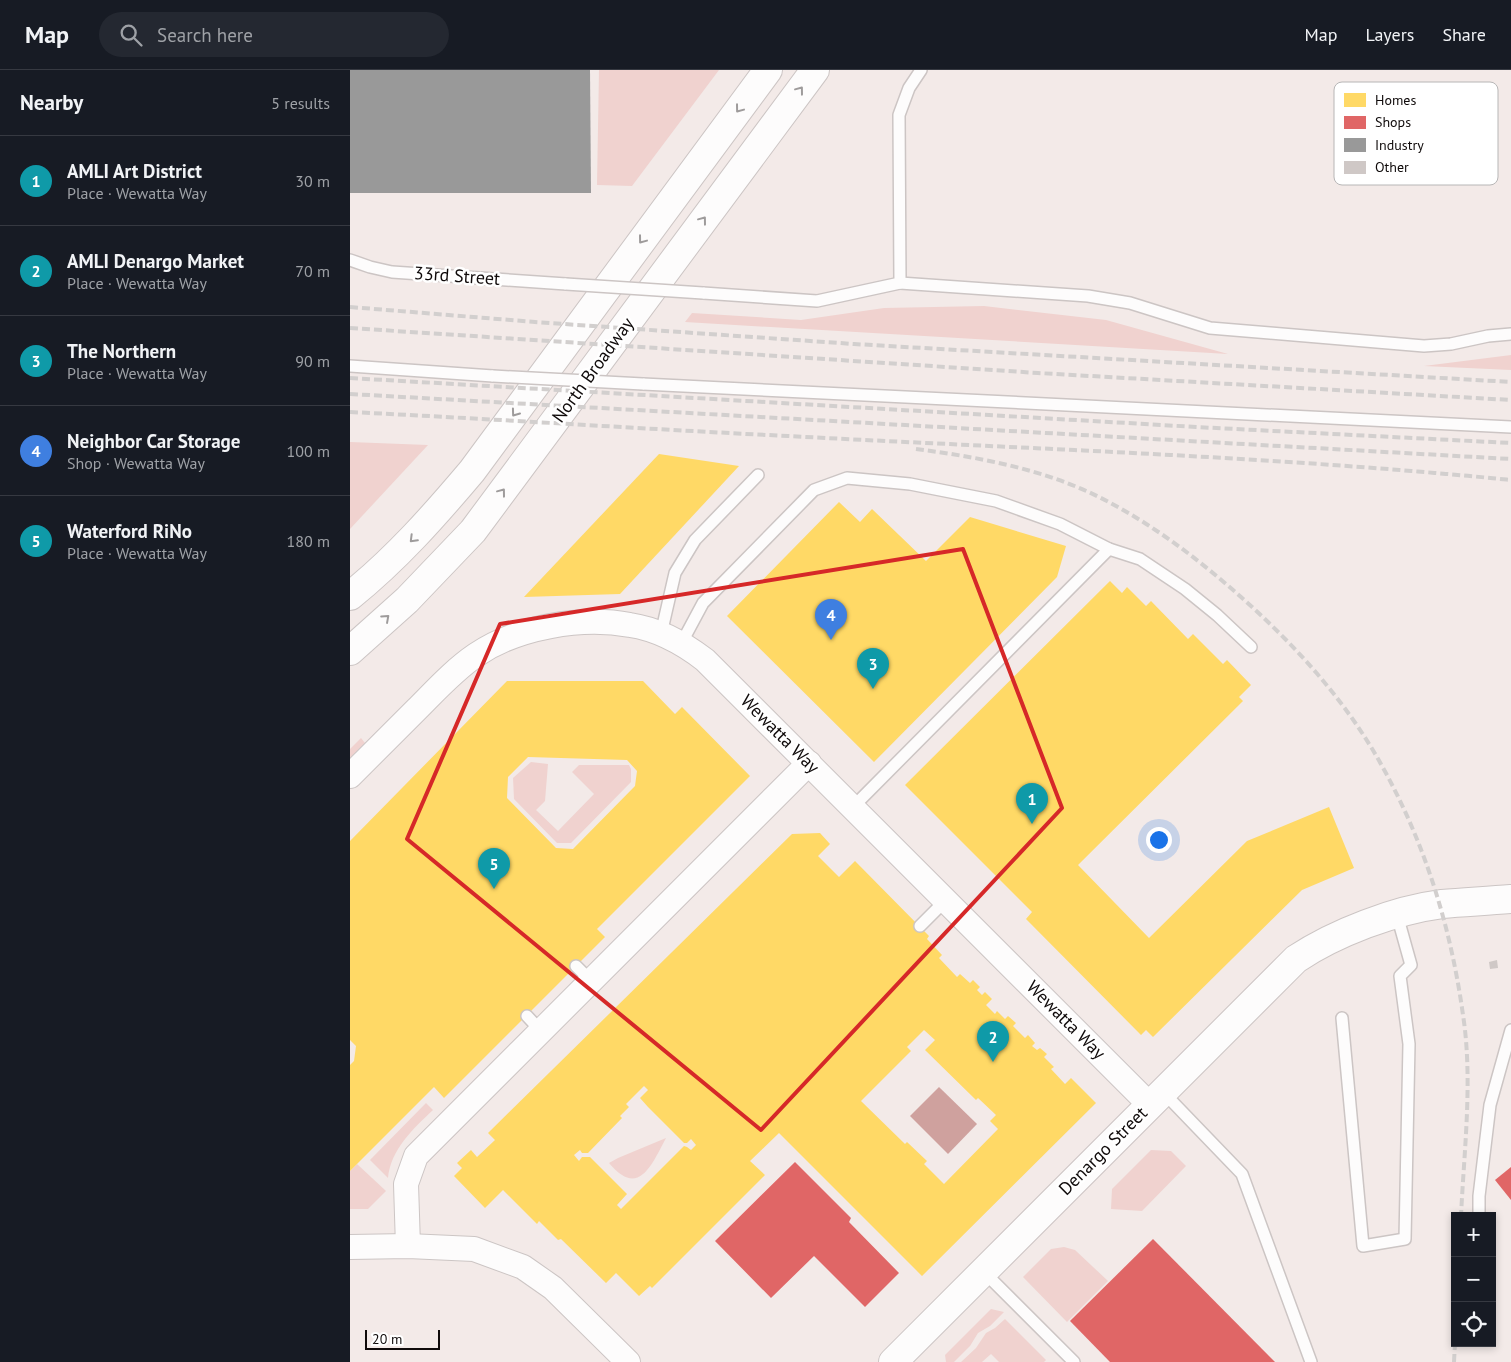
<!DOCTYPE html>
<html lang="en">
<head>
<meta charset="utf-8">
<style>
	:root { --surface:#171b24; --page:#242831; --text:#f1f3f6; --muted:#9ea1a6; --line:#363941; --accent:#afadaf }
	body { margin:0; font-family:"PT Sans",sans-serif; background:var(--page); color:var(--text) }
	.controls { position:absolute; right:15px; bottom:15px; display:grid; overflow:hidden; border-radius:0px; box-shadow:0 2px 8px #0003 }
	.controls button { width:45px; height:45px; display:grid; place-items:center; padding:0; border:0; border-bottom:1px solid var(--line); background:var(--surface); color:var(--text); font:25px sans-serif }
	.scale { position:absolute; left:15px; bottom:12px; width:75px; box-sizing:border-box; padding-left:5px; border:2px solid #0f0a0a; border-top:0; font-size:14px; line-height:18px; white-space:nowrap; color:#0f0a0a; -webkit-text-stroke:4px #fff; paint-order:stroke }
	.you { position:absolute; left:808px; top:769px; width:18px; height:18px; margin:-12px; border:4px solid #fff; border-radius:50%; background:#1a73e8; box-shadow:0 0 0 8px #1a73e833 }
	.badge { display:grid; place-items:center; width:32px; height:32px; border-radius:50%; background:var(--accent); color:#fff; font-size:16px; font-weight:700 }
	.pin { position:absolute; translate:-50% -41px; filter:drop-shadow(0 1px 2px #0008) }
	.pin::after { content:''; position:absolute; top:26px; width:18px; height:15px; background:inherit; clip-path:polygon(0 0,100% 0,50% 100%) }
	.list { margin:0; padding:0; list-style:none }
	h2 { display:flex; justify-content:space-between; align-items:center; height:65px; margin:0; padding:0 20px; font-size:21px }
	h2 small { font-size:16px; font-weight:400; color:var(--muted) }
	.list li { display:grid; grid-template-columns:32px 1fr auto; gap:15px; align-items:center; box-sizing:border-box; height:90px; padding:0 20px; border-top:1px solid var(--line) }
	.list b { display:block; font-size:19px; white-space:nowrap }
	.list p { margin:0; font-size:16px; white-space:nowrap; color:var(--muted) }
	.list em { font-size:16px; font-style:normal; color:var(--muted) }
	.icon { flex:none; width:28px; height:28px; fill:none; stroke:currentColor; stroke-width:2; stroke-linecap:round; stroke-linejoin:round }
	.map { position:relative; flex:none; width:1161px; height:1292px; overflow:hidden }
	header { display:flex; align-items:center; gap:30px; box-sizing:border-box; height:70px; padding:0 25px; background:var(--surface); border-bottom:1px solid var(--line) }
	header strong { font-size:24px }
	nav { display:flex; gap:28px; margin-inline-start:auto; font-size:18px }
	.search { width:350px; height:45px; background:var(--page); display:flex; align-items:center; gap:12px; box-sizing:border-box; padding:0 18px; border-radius:28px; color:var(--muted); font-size:19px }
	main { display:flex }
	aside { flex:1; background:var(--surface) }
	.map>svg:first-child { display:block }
	.green { fill:#f0d2cf }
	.water { fill:#cfa19e }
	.homes { fill:#ffd966; fill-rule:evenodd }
	.shops { fill:#e06666 }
	.industry { fill:#999 }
	.building { fill:#cfc8c6 }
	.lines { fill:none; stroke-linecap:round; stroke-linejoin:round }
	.lane-casing { stroke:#ccc5c4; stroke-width:14 }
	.street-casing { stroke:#ccc5c4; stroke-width:26 }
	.secondary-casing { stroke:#ccc5c4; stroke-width:30 }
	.lane { stroke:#fdfcfc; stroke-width:11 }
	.street { stroke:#fdfcfc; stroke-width:24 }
	.secondary { stroke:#fdfcfc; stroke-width:28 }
	.rail { stroke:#d2cfce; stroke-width:4; stroke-dasharray:8 4; stroke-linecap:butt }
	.lane-bridge-casing { stroke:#ccc5c4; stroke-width:14; stroke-linecap:butt }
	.lane-bridge { stroke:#fdfcfc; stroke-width:11 }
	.oneway { stroke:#9e9b9b }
	.marked { fill:none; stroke:#d62828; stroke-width:4; stroke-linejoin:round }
	.labels { text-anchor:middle; stroke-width:5; stroke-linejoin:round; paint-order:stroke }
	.street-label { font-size:18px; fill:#0f0a0a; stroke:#fff }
	.key { fill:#fff; stroke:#b7b6b6; stroke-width:1 }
	.key-label { font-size:14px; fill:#0f0a0a }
</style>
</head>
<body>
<header>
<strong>Map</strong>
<div class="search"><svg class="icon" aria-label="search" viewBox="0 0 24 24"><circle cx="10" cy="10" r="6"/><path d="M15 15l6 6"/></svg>Search here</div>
<nav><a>Map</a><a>Layers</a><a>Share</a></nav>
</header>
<main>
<aside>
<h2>Nearby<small>5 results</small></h2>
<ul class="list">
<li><span class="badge" style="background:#0f9aa8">1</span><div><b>AMLI Art District</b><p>Place · Wewatta Way</p></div><em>30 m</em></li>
<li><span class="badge" style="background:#0f9aa8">2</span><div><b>AMLI Denargo Market</b><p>Place · Wewatta Way</p></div><em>70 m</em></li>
<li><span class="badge" style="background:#0f9aa8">3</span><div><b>The Northern</b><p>Place · Wewatta Way</p></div><em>90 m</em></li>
<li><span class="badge" style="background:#3f7fe0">4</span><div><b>Neighbor Car Storage</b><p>Shop · Wewatta Way</p></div><em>100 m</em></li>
<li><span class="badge" style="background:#0f9aa8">5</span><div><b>Waterford RiNo</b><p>Place · Wewatta Way</p></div><em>180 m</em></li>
</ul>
</aside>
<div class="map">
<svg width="1161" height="1292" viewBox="0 0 1161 1292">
	<rect width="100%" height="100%" fill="#f3eae8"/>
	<g class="green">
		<path d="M249 0H369L282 116 247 115Z"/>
		<path d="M634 236 756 250 878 284 335 252 342 243 451 250 534 238Z"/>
		<path d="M1161 285V300L1074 296Z"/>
		<path d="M0 372 78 375 0 459Z"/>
		<path d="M11 668 15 673 0 688V679Z"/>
		<path d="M181 692 198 694 195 731 186 740 208 761 244 724 222 702 229 695H279L281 699V712L221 773H207L164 729 163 708Z"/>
		<path d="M76 1033 83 1040C63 1059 41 1079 38 1108L20 1090Z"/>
		<path d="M316 1068C302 1094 289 1129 259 1093L268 1088Z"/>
		<path d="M801 1080 821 1081 836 1096 792 1141 761 1139 762 1119Z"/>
		<path d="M7 1094 36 1121 18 1139H0V1101Z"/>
		<path d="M714 1177 725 1180 758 1211 717 1252 673 1207 701 1179Z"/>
		<path d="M641 1239 654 1242 640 1256 628 1263 620 1276 604 1292H596L595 1285Z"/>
		<path d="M655 1249 696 1290 694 1292H649L641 1284 632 1292H611L626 1278 636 1263 645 1258Z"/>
	</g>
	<path class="water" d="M589 1017 627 1054 598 1084 560 1046Z"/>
	<g class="homes">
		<path d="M309 384 389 396 270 524 174 527Z"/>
		<path d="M489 432 510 452 522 439 576 491 620 447 716 476 707 507 524 692 377 546Z"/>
		<path d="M760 511 772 523 777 517 796 536 801 531 838 569 843 564 873 594 877 590 901 615 889 627 893 631 728 795 799 868 897 771 979 737 1004 798 952 820 803 967 796 960 791 965 676 849 682 842 555 715Z"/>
		<path d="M157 611H293L325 644 332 637 400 706 247 859 255 867 94 1028 84 1017 0 1101V995L4 991 6 976 0 970V771ZM178 687 277 690 287 701 285 716 223 779 206 778 157 728 158 707Z"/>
		<path d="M470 763 480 774 468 786 489 807 505 791 579 866 577 869 592 885 589 888 607 907 610 904 620 913 623 910 630 917 627 920 632 925 635 922 642 929 636 935 645 944 647 941 655 949 658 946 666 953 663 956 675 968 678 965 685 973 682 976 687 980 690 978 697 984 694 987 704 997 701 999 715 1014 721 1008 746 1033 572 1206 429 1063 400 1091 415 1105 302 1218 300 1216 289 1226 266 1203 256 1213 211 1169 208 1170 189 1151 187 1154 153 1120 135 1138 104 1106 112 1098 107 1093 121 1080 127 1087 145 1070 138 1063 442 764ZM574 960 585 970 575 980 626 1030 628 1028 646 1045 640 1051 648 1059 594 1114 574 1094 577 1091 557 1072 555 1074 511 1031 561 981 557 977ZM294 1016 298 1020 290 1028 298 1037 334 1073H337L341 1069 346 1075 341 1080 337 1077 334 1076 271 1139 267 1135 277 1124 240 1087H232L229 1091 224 1085 230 1080 232 1083H238L272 1048 270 1046 279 1037 276 1034Z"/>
	</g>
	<g class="shops">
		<path d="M445 1092 501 1148 499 1152 549 1203 515 1237 464 1186 421 1228 365 1171Z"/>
		<path d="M1161 1097V1130L1145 1110Z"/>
		<path d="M803 1169 925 1292H760L720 1251Z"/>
	</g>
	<path class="industry" d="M0 0H240L241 123H0Z"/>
	<path class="building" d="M1147 890 1148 898 1140 899 1139 892Z"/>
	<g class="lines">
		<defs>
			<g id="lane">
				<path d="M0 190 20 197 42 202 216 214"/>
				<path d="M550 213 738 226 780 233 860 258 920 263 1074 276 1101 274 1138 266 1161 264"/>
				<path d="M353 223 467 231 550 213 549 45 559 18 571 0"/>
				<path d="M0 296 143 306"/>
				<path d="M293 314 1161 357"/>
				<path d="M311 564 325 503 345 470 408 405"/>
				<path d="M331 574 353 533 464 420 497 408 560 414 646 431 710 454 759 479"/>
				<path d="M503 737 759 479 790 489 835 519 867 545 901 577"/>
				<path d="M570 856 596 830"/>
				<path d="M226 896 241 911"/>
				<path d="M177 946 191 961"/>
				<path d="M992 948 1013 1176 1055 1169 1059 974 1050 906 1061 895 1047 845"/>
				<path d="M813 1022 892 1104 961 1292"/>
				<path d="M1129 1146V1126L1140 1035 1161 960"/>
				<path d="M634 1202 724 1292"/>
			</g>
			<g id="street">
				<path d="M0 706C22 684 45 661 67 639 86 620 104 600 126 585 167 557 231 546 280 555 307 559 333 573 355 590L800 1035"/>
				<path d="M58 1176 56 1114 66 1086 459 693"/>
				<path d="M0 1177 58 1176 124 1179 173 1197 203 1218 278 1292"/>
			</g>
			<g id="secondary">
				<path d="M0 526C46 489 84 446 122 401L418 0"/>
				<path d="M0 581 57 530 123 461 465 0"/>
				<path d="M543 1292 946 889C985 863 1045 840 1092 834 1115 832 1138 831 1161 829"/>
			</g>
		</defs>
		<use href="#lane" class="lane-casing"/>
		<use href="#street" class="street-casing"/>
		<use href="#secondary" class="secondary-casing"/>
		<use href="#lane" class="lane"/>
		<use href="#street" class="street"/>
		<use href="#secondary" class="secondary"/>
		<g class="rail">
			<path d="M0 237 185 252 504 274 1161 312"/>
			<path d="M0 258 688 303 1161 330"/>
			<path d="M0 308 846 357 1161 373"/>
			<path d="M0 324 1161 389"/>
			<path d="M0 342C146 349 292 359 438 366 679 379 921 386 1161 410"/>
			<path d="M566 379C628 387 693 399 749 427 801 453 847 488 891 527 945 575 997 632 1032 696 1075 773 1101 858 1113 945 1123 1009 1114 1081 1111 1146"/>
			<path d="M1104 1292 1105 1273"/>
		</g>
		<defs>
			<g id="lane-bridge">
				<path d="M216 214 353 223"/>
				<path d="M143 306 293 314"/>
			</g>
		</defs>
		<use href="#lane-bridge" class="lane-bridge-casing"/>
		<use href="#lane-bridge" class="lane-bridge"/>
	</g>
	<defs><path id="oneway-chevron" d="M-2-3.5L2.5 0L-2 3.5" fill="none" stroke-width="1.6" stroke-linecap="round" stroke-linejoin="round" transform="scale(1.25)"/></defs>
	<g class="oneway">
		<use href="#oneway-chevron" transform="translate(450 20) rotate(-53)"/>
		<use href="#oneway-chevron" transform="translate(389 39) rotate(127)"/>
		<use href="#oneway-chevron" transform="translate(353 150) rotate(-53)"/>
		<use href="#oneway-chevron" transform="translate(292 170) rotate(127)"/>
		<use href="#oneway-chevron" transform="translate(165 343) rotate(126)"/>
		<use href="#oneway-chevron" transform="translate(152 422) rotate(-53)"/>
		<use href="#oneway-chevron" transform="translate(63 469) rotate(135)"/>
		<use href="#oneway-chevron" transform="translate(36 548) rotate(-42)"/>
	</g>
	<path class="marked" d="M613 479 712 738 411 1060 57 769 150 554Z"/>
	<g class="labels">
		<g class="street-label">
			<text transform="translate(107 206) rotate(4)" y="6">33rd Street</text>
			<text transform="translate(243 300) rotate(-54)" y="6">North Broadway</text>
			<text transform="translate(430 664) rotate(45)" y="6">Wewatta Way</text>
			<text transform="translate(716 950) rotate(45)" y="6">Wewatta Way</text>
			<text transform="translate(753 1081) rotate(-45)" y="6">Denargo Street</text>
		</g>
	</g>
	<rect x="984" y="12" width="164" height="103" rx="8" class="key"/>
	<rect x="994" y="23" width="22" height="14" fill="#ffd966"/>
	<rect x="994" y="46" width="22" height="13" fill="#e06666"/>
	<rect x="994" y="68" width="22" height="14" fill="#999"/>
	<rect x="994" y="91" width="22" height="13" fill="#cfc8c6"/>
	<g class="key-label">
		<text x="1025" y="35">Homes</text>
		<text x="1025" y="57">Shops</text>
		<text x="1025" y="80">Industry</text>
		<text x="1025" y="102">Other</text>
	</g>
</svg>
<div class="controls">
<button>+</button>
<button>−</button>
<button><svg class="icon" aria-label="locate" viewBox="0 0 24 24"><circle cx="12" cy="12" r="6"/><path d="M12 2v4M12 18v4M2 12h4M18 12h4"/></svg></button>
</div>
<div class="scale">20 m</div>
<div class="you"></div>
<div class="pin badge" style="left:682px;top:754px;background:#0f9aa8">1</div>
<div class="pin badge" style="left:643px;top:992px;background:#0f9aa8">2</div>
<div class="pin badge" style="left:523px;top:619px;background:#0f9aa8">3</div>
<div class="pin badge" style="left:481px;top:570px;background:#3f7fe0">4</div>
<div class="pin badge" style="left:144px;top:819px;background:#0f9aa8">5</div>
</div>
</main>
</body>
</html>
